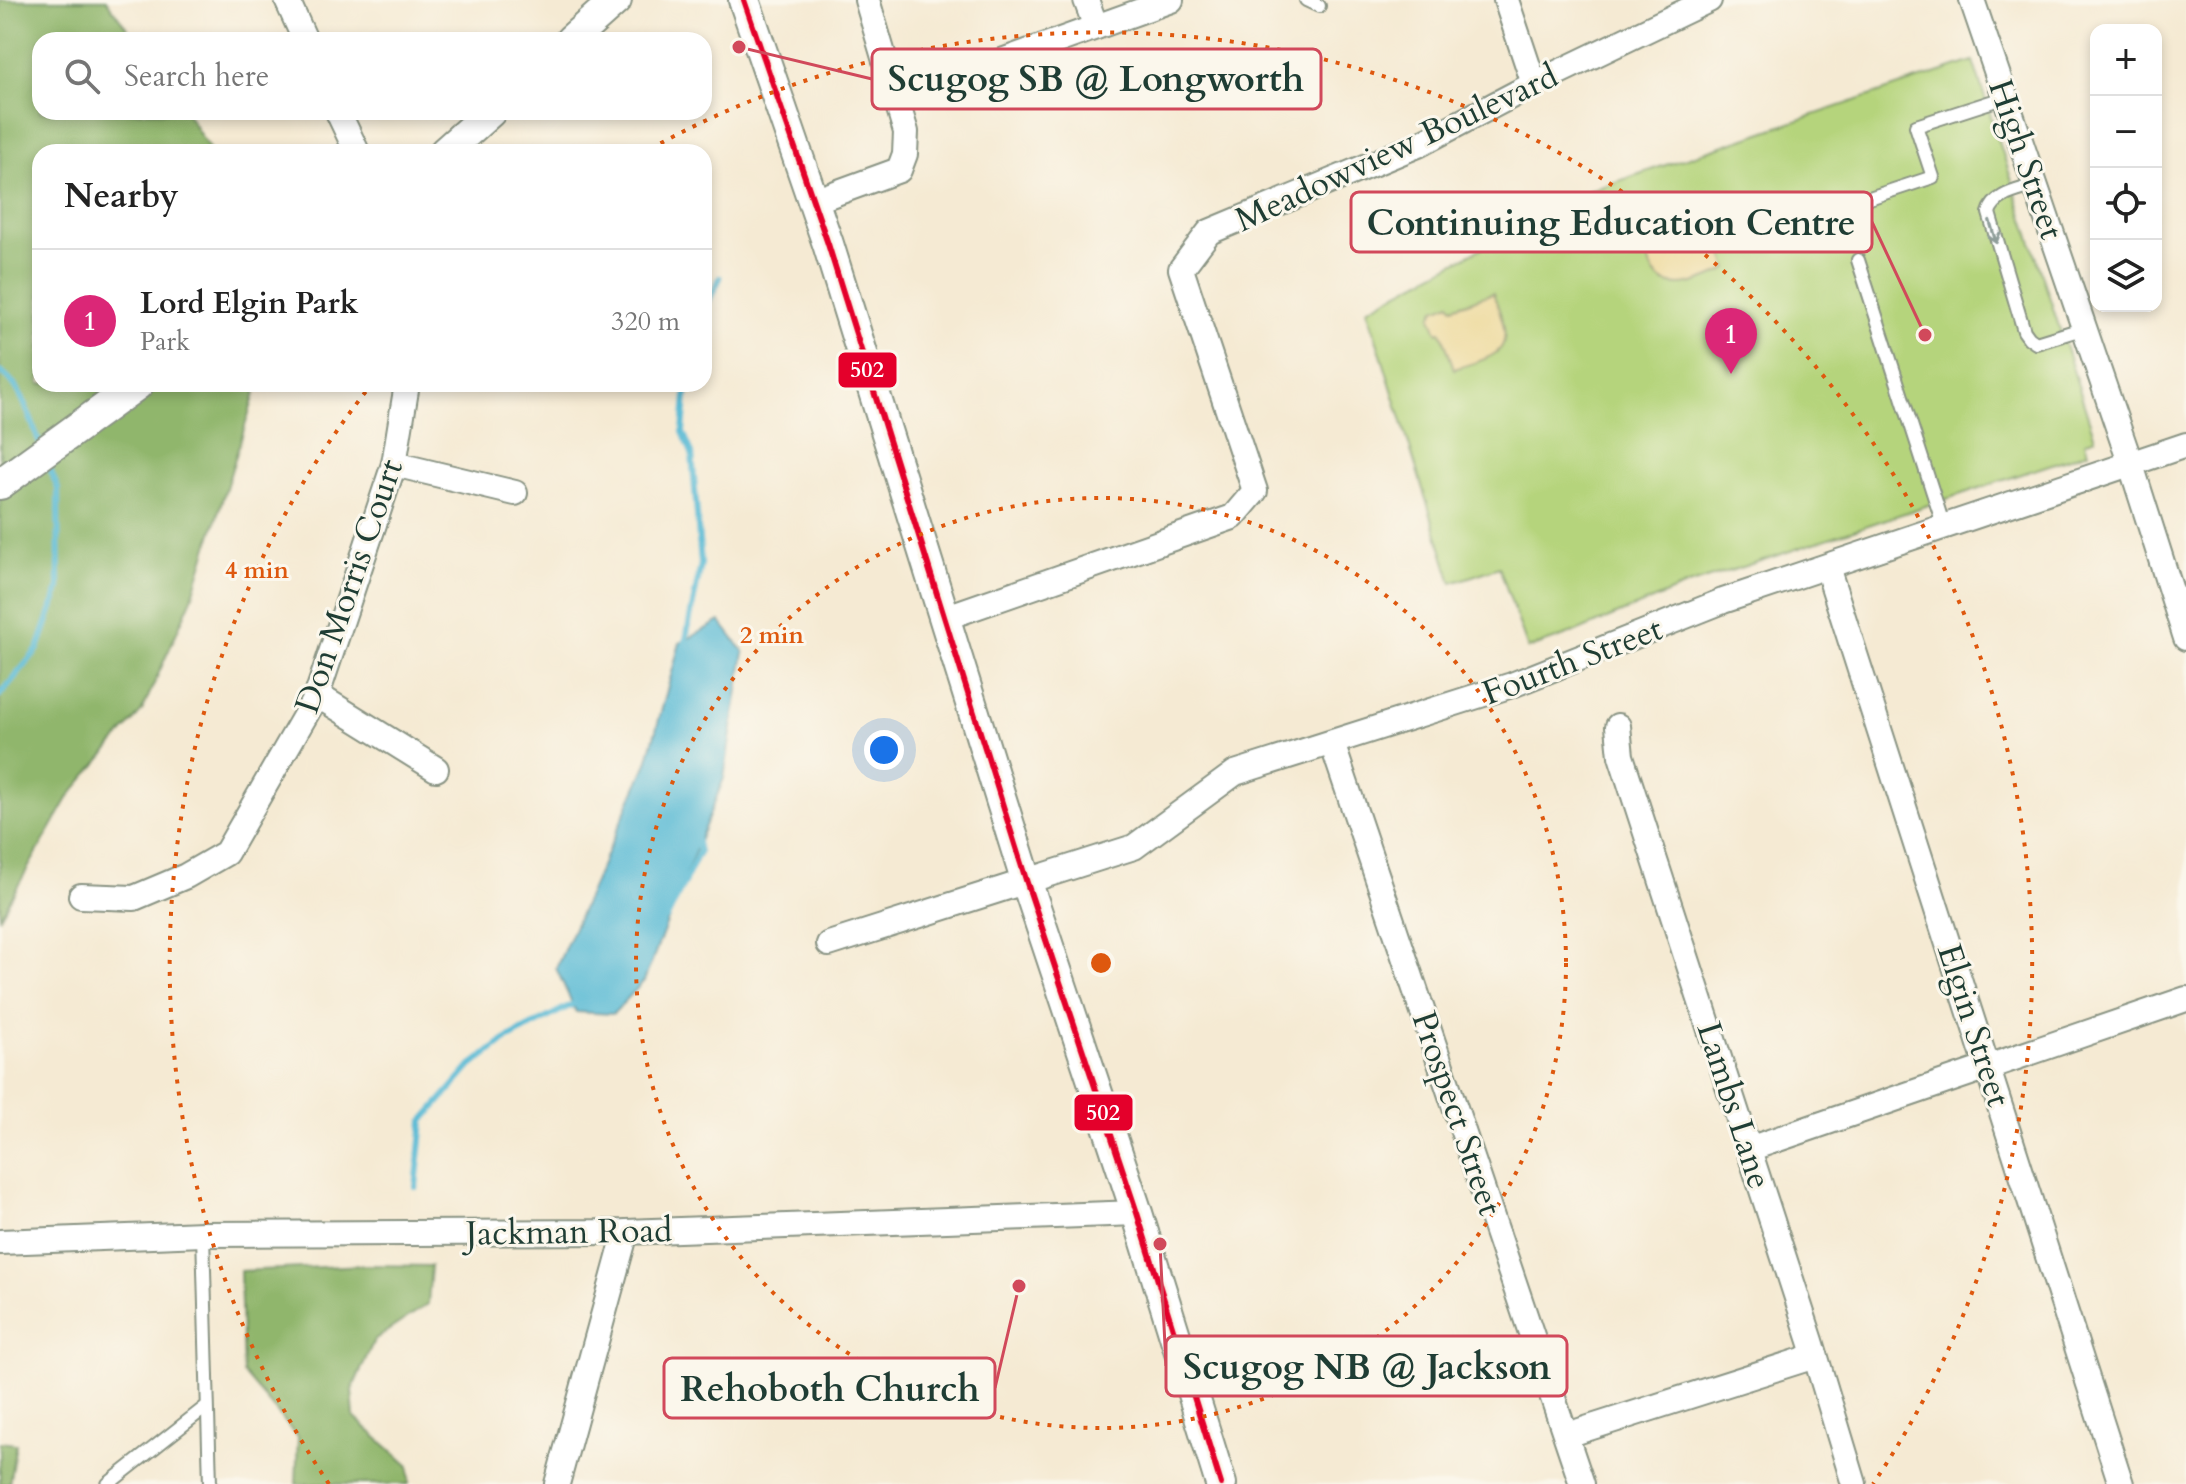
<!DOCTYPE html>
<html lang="en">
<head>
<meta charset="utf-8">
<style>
	:root { --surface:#fff; --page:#f2f2f2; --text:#222; --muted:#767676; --line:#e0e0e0; --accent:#db2777 }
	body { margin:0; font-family:Cardo,serif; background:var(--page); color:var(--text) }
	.controls { position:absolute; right:24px; top:24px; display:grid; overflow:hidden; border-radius:16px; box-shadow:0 4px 12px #0003 }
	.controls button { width:72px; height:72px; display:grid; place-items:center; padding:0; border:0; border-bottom:2px solid var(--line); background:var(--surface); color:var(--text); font:40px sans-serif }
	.you { position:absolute; left:884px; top:750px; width:28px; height:28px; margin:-20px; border:6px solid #fff; border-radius:50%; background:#1a73e8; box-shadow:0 0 0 12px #1a73e833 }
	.badge { display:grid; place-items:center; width:52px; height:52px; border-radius:50%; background:var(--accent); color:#fff; font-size:26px; font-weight:700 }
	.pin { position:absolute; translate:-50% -66px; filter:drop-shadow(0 2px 4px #0008) }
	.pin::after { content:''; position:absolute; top:42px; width:28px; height:24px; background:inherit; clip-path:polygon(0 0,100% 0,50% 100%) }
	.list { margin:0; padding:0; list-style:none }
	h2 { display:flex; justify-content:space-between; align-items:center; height:104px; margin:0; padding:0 32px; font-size:34px }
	h2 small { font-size:26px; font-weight:400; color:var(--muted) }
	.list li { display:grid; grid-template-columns:52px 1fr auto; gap:24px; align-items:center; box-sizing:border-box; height:144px; padding:0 32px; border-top:2px solid var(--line) }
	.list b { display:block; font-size:30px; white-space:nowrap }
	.list p { margin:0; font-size:26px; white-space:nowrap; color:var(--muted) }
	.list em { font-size:26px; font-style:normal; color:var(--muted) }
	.icon { flex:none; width:44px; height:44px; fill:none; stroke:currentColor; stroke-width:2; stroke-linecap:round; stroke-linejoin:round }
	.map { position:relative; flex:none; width:2186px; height:1484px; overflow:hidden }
	.search { position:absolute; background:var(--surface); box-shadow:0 4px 12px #0003; left:32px; top:32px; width:680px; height:88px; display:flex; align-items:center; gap:20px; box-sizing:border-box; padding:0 28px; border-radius:24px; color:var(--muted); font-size:30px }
	.panel { position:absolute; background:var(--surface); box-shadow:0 4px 12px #0003; left:32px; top:144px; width:680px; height:248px; border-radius:24px }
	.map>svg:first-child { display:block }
	.green { fill:#b5d47c; stroke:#6a8858; stroke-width:2 }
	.forest { fill:#90b66c; stroke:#587a50; stroke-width:2 }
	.sand { fill:#eeda9e; stroke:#868c69; stroke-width:2 }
	.water { fill:#56b9d4; stroke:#3a7b84; stroke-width:2 }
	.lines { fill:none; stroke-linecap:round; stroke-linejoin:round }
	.stream { stroke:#56b9d4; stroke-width:6 }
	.service-casing { stroke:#8a9484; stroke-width:16 }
	.minor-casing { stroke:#8a9484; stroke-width:28 }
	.tertiary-casing { stroke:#8a9484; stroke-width:34 }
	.service { stroke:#fff; stroke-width:12 }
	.minor { stroke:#fff; stroke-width:24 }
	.tertiary { stroke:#fff; stroke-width:30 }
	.bus-1-casing { stroke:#fbf7ec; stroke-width:12 }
	.bus-1 { stroke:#e4002b; stroke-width:6 }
	.oneway { stroke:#8f9e9a }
	.ring { fill:none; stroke:#de580e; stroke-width:4; stroke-dasharray:4 8 }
	.labels { text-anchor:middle; stroke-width:6; stroke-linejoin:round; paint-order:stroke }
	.street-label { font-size:34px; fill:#1f3d34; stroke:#fbf7ec }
	.centre { fill:#de580e; stroke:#fbf7ec; stroke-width:4 }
	.ring-label { font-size:24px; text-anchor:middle; font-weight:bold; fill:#de580e; stroke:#fbf7ec; stroke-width:6; stroke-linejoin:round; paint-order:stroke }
	.leader { fill:none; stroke:#d1495b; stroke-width:3 }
	.callout-dot { fill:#d1495b; stroke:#fbf7ec; stroke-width:3 }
	.callout { fill:#fbf7ec; stroke:#d1495b; stroke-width:3 }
	.callout-label { font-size:36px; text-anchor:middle; font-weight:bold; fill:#1f3d34 }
	.line-badge { stroke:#fbf7ec; stroke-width:3 }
	.badge-label { font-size:22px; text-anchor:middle; font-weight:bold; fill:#fff }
</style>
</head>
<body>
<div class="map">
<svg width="2186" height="1484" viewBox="0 0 2186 1484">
	<rect width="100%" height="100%" fill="#fbf7ec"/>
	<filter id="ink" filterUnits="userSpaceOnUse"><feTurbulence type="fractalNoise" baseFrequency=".0125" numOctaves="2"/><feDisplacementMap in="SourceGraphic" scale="16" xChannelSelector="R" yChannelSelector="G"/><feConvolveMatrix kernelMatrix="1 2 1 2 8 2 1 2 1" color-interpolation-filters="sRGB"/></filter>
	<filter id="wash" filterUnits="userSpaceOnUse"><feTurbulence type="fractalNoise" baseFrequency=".006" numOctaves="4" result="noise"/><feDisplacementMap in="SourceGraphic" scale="32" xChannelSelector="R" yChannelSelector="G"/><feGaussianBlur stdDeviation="1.8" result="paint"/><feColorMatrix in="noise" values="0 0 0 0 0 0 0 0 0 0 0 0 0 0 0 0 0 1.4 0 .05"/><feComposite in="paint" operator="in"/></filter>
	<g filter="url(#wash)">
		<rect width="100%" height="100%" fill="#f5ead3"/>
		<path class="green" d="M1973 61 2095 438 2085 442 2088 452 1688 585 1576 632 1528 649 1499 567 1452 583 1367 309 1589 191Z"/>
		<g class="forest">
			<path d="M0 0H106L136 40H40V112H186L211 152H40V384H258L192 598 142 711 70 795 0 917Z"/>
			<path d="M365 1265 431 1266 428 1304 374 1340 352 1390 354 1417 409 1466V1484H296L298 1437 243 1373 240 1271Z"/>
			<path d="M0 1442 16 1444 9 1484H0Z"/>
		</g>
		<g class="sand">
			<path d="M1704 203 1712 207 1717 222 1714 224 1728 269C1706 280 1667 299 1651 268 1646 256 1645 241 1642 229L1689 213 1688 208Z"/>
			<path d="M1493 293C1514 348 1510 353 1454 369L1441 331 1437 332 1431 317 1435 309 1450 303 1453 307Z"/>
		</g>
		<path class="water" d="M720 621 744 652 724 778 644 981 613 1014 576 1012 556 968 647 763 680 643Z"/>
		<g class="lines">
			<g class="stream">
				<path d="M704 311 720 278"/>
				<path d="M0 372C20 380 32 424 40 444"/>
				<path d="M685 644 701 564 692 453 683 432 687 384"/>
				<path d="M0 695 38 649 59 588 58 489 47 462"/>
				<path d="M667 918 699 852 696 837"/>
				<path d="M416 1187 423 1121 471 1066 505 1040 577 1002"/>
			</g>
		</g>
	</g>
	<g filter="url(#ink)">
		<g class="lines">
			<defs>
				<g id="service">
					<path d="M1306 0 1319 6"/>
					<path d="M2036 185C2018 191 1994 194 1989 213L2024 331 2029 338 2036 343 2085 328"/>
					<path d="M1848 205 1933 177 1916 126 2006 97"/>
					<path d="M1858 260 1944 527"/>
					<path d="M203 1234 210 1484"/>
					<path d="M108 1484 207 1406"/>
				</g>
				<g id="minor">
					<path d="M287 0 305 40"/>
					<path d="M1086 0 1096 27"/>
					<path d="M1506 0 1534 84"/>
					<path d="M1972 0 2131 465 2186 638"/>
					<path d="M898 102 952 79 1171 0"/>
					<path d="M338 112 357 152"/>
					<path d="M814 201 899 170 905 154 906 132 867 0"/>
					<path d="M394 464 515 493"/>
					<path d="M1827 567 2121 1484"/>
					<path d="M944 618 1233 517 1255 491 1181 269 1209 232 1418 145 1534 84 1709 0"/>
					<path d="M317 695 436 769"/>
					<path d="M1618 726 1621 756 1811 1341 1854 1484"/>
					<path d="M1332 743 1582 1484"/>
					<path d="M81 896 134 898 186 876 226 853 317 695 394 464 407 384"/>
					<path d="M829 944 1134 847 1235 773 1512 685 1723 601 2186 445"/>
					<path d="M1749 1149 2186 999"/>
					<path d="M0 1242 203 1234 626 1232 1137 1213"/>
					<path d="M1567 1435 1815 1356"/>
					<path d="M557 1484 626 1232"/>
				</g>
				<g id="tertiary">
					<path d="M744 0 828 244 1027 883 1137 1213 1221 1484"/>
					<path d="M571 40 616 0"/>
					<path d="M445 152 490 112"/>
					<path d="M0 484 138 384"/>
				</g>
			</defs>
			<use href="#service" class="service-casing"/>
			<use href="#minor" class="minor-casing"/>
			<use href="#tertiary" class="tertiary-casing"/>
			<use href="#service" class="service"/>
			<use href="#minor" class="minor"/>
			<use href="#tertiary" class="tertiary"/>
			<defs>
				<path id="bus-1" d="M744 0 828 244 1027 883 1137 1213 1221 1484"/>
			</defs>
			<use href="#bus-1" class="bus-1-casing"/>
			<use href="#bus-1" class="bus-1"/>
		</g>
		<defs><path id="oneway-shaft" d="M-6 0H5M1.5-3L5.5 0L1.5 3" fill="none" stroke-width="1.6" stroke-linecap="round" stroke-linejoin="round" transform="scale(2)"/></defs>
		<use class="oneway" href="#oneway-shaft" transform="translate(1993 232) rotate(74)"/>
	</g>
	<g class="ring">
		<circle cx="1101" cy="963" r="465"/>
		<path d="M329 1484A931 931 0 0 1 367 390M650 149A931 931 0 0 1 1873 1484"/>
	</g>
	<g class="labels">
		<g class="street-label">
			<text transform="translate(1396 147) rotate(-25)" y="12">Meadowview Boulevard</text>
			<text transform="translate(2027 159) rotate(71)" y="12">High Street</text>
			<text transform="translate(348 586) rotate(-71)" y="12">Don Morris Court</text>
			<text transform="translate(1572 660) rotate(-21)" y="12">Fourth Street</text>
			<text transform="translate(1975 1025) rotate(72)" y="12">Elgin Street</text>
			<text transform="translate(1735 1105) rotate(72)" y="12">Lambs Lane</text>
			<text transform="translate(1458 1113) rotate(71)" y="12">Prospect Street</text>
			<text transform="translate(569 1231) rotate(-1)" y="12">Jackman Road</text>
		</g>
	</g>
	<circle cx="1101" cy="963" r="12" class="centre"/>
	<g class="ring-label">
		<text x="257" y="578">4 min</text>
		<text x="772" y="643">2 min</text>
	</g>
	<path class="leader" d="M739 47L872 79M1925 335L1872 222M1160 1244L1166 1366M1019 1286L995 1388"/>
	<g class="callout-dot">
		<circle cx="739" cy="47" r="8"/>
		<circle cx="1925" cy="335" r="8"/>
		<circle cx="1160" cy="1244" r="8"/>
		<circle cx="1019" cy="1286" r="8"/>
	</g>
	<g class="callout">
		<rect x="872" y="49" width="449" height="60" rx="8"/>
		<rect x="1351" y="192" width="521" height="60" rx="8"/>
		<rect x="1166" y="1336" width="401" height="60" rx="8"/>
		<rect x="664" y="1358" width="331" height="60" rx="8"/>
	</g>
	<g class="callout-label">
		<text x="1096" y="91">Scugog SB @ Longworth</text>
		<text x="1611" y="235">Continuing Education Centre</text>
		<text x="1367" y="1379">Scugog NB @ Jackson</text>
		<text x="830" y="1401">Rehoboth Church</text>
	</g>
	<g class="line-badge">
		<rect x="837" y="351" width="61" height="38" rx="8" fill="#e4002b"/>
		<rect x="1073" y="1093" width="61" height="39" rx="8" fill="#e4002b"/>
	</g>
	<g class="badge-label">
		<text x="867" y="377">502</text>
		<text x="1103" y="1120">502</text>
	</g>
</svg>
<div class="controls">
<button>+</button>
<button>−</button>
<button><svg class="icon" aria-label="locate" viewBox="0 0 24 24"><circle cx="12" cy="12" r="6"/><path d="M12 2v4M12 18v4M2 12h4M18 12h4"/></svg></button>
<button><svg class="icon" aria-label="layers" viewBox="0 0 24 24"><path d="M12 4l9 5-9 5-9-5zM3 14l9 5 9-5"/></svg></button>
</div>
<div class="you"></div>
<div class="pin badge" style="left:1731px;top:374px">1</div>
<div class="search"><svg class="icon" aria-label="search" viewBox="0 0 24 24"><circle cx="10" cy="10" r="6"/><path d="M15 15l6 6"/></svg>Search here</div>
<section class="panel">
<h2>Nearby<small></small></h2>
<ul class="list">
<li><span class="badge">1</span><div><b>Lord Elgin Park</b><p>Park</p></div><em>320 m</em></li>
</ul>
</section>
</div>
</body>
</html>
